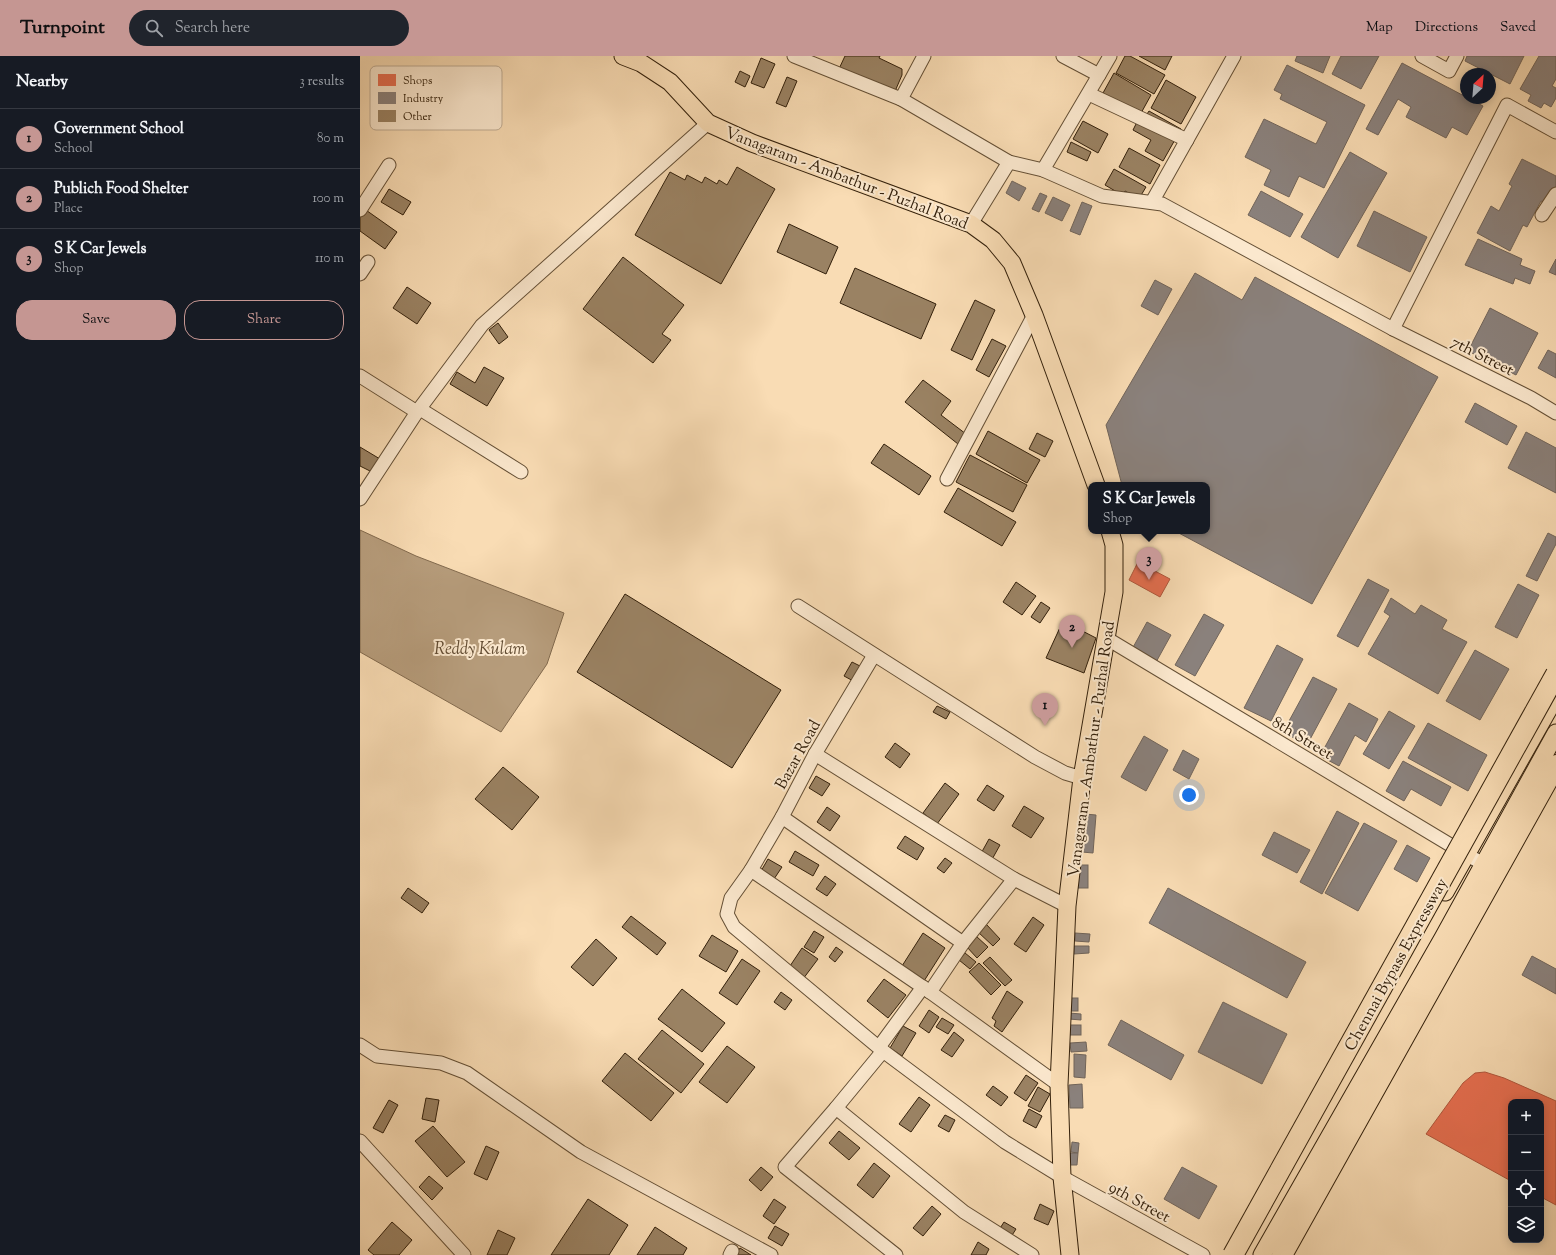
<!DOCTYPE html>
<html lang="en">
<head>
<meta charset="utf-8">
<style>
	:root { --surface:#171b24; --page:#20242c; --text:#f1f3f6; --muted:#9ea1a6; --line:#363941; --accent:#c59692 }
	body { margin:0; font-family:"Sorts Mill Goudy",serif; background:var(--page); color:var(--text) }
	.controls { position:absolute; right:12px; bottom:12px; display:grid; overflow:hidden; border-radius:8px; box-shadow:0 2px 10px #0003 }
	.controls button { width:36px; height:36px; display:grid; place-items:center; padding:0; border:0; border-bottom:1px solid var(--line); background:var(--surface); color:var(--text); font:20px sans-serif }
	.compass { position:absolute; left:1100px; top:12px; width:36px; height:36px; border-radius:50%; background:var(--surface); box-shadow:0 2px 10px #0003; rotate:26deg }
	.you { position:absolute; left:829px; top:739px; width:14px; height:14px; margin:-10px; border:3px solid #fff; border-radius:50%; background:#1a73e8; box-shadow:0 0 0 6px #1a73e833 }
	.badge { display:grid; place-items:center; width:26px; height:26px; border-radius:50%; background:var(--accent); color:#111; font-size:13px; font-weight:700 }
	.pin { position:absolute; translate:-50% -33px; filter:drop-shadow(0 1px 2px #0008) }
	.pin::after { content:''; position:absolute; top:21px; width:14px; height:12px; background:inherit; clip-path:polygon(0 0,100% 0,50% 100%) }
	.popup { position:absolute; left:728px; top:426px; width:122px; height:52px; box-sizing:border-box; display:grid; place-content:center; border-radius:8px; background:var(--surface); filter:drop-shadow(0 1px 3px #0005); font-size:13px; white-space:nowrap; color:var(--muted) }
	.popup b { font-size:15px; color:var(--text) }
	.popup::after { content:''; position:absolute; left:50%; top:100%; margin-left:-8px; border:8px solid transparent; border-top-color:var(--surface) }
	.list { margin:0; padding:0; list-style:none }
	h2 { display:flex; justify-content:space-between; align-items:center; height:52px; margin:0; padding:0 16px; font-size:17px }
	h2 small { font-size:13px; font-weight:400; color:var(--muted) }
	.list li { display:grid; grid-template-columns:26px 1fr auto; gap:12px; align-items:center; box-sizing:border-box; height:60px; padding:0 16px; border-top:1px solid var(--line) }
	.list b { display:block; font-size:15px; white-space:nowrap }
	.list p { margin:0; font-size:13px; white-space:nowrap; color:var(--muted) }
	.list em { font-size:13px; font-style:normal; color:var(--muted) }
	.actions { display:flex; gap:8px; padding:12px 16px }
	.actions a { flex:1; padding:9px 0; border:1px solid var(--accent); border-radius:16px; text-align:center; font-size:14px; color:var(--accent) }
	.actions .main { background:var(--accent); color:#111 }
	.icon { flex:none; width:22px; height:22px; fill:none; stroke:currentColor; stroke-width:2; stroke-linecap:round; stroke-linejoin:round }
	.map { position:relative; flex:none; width:1196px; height:1199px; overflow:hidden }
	header { display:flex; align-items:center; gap:24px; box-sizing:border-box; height:56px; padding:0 20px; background:var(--accent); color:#111 }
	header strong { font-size:19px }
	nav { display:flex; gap:22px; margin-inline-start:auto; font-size:14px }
	.search { width:280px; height:36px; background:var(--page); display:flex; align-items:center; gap:10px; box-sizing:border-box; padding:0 14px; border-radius:22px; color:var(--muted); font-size:15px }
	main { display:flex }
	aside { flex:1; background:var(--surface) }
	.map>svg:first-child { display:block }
	.water { fill:#b69c7b; stroke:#826a4e }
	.shops { fill:#e76f51; stroke:#b1573c }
	.industry { fill:#8a817c; stroke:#70645a }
	.building { fill:#9a8263; stroke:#33200b }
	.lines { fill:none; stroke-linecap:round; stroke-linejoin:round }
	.minor-casing { stroke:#644f35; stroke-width:15 }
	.major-casing { stroke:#33200b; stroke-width:19 }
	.highway-casing { stroke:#33200b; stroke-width:22 }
	.minor { stroke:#fbe8ce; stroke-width:13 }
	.major { stroke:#f9dcb4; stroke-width:17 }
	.highway { stroke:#f9dcb4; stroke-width:20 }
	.highway-bridge-casing { stroke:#33200b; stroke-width:22; stroke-linecap:butt }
	.highway-bridge { stroke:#f9dcb4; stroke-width:20 }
	.labels { text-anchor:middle; stroke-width:4; stroke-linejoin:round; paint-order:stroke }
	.street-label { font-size:16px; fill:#33200b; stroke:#fbe8ce }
	.water-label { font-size:17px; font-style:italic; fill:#614b32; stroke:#fbe8ce }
	.key { fill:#fbe8ce; stroke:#bfac94; stroke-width:1 }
	.key-label { font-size:11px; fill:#33200b }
</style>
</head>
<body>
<header>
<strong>Turnpoint</strong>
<div class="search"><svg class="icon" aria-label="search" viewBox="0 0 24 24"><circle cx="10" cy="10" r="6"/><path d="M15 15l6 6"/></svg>Search here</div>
<nav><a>Map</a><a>Directions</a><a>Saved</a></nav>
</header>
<main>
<aside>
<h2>Nearby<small>3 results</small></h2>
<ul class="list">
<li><span class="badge">1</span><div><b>Government School</b><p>School</p></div><em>80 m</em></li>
<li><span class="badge">2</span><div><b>Publich Food Shelter</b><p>Place</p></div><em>100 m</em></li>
<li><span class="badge">3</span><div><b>S K Car Jewels</b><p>Shop</p></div><em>110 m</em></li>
</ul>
<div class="actions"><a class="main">Save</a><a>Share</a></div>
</aside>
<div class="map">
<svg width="1196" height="1199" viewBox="0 0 1196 1199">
	<rect width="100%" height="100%" fill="#f9dcb4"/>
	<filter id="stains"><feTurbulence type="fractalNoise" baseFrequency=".005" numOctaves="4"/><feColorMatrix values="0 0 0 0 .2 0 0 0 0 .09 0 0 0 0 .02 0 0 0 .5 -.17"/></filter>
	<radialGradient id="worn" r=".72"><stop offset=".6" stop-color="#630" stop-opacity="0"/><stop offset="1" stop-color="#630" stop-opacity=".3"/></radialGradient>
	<path class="water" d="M0 474 56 500 204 557 187 608 141 676 0 596Z"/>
	<g class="shops">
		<path d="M778 506 810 523 800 541 769 524Z"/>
		<path d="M1125 1016 1144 1022 1196 1045V1149L1181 1141V1046H1151V1125L1066 1078 1103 1027 1115 1017Z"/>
	</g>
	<g class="industry">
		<path d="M937 0H970L963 17 935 5Z"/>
		<path d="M981 0H1019L1001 33 972 18Z"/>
		<path d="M1107 0H1164L1150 28 1105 5Z"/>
		<path d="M1179 0H1196V23L1192 30 1196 32V42L1191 51 1184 47 1181 52 1168 45 1171 39 1160 33Z"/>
		<path d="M1042 7 1123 50 1107 79 1092 71 1086 82 1046 61 1051 51 1038 43 1018 79 1006 73Z"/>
		<path d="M927 9 1005 49 964 132 939 120 929 141 904 129 911 114 885 101 904 63 956 88 967 66 920 43 922 38 914 34Z"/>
		<path d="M990 96 1027 117 978 202 941 181Z"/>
		<path d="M1162 103 1196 120V132L1188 148 1181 145 1167 171 1163 169 1150 195 1117 177 1131 150 1139 155 1152 130 1149 128Z"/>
		<path d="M652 125 666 132 659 145 646 137Z"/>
		<path d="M901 135 943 158 930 181 888 159Z"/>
		<path d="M680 137 687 140 679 156 672 153Z"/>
		<path d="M693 141 710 149 702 165 685 157Z"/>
		<path d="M722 146 732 150 720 179 710 175Z"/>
		<path d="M1014 155 1067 181 1050 216 997 190Z"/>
		<path d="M1118 183 1162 203 1160 209 1175 215 1170 228 1155 222 1153 228 1105 209Z"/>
		<path d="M1196 203V219L1189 216Z"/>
		<path d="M835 217 882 244 895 221 1078 321 952 548 815 475H847V429H762L746 369Z"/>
		<path d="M795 224 812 233 798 259 781 250Z"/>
		<path d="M1130 252 1178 277 1156 319 1108 295Z"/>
		<path d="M1188 294 1196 298V322L1178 312Z"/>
		<path d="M1115 347 1157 370 1147 389 1105 366Z"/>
		<path d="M1166 376 1196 392V437L1148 412Z"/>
		<path d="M1188 477 1196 481V488L1177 525 1166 520Z"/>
		<path d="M1008 523 1029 534 998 591 977 580Z"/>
		<path d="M1158 528 1179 539 1157 582 1135 571Z"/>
		<path d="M1031 542 1055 558 1061 549 1087 564 1082 573 1107 586 1078 638 1008 598 1030 560 1024 556Z"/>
		<path d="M844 558 864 569 835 620 815 609Z"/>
		<path d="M787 566 811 579 795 608 771 595Z"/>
		<path d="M917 589 943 603 911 665 884 652Z"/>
		<path d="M1115 594 1149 613 1120 664 1086 645Z"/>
		<path d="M953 621 977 633 947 689 923 676Z"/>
		<path d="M989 647 1018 663 1006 686 995 679 979 710 960 700Z"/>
		<path d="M1029 655 1055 670 1029 713 1003 698Z"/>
		<path d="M1068 667 1127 699 1108 735 1048 702Z"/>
		<path d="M784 680 808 694 786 735 761 721Z"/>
		<path d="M823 694 839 703 829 723 813 714Z"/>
		<path d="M1043 705 1091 731 1081 750 1051 733 1044 745 1026 735Z"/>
		<path d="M977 755 999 767 962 838 940 826Z"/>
		<path d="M725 758 736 759 733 797 722 796Z"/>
		<path d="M1004 767 1037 785 998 855 965 837Z"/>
		<path d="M914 776 950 794 937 817 902 799Z"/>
		<path d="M1047 789 1070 802 1057 826 1034 813Z"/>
		<rect x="718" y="809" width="10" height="23"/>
		<path d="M808 832 946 906 927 942 789 867Z"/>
		<path d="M715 877 730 878 729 886 715 885Z"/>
		<path d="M714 890H729V897L714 898Z"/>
		<path d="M1172 900 1196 913V938L1162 919Z"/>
		<rect x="711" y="942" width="7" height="13"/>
		<path d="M863 946 927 978 902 1028 838 996Z"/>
		<path d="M709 957 721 958V964L709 963Z"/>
		<path d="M761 964 824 999 811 1024 748 989Z"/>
		<rect x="708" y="969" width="13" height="10"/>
		<path d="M726 986 727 995 711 996 710 987Z"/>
		<path d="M714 998 726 999 725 1022 714 1021Z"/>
		<path d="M722 1028 723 1052H710L709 1029Z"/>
		<path d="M712 1086 719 1087 718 1097 711 1096Z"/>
		<path d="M710 1097H718L717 1109H710Z"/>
		<path d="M822 1111 857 1130 839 1163 804 1143Z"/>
	</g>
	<g class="building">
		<path d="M485 0H520L519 2 542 13V19L533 40 478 15Z"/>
		<path d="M765 0H770L805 19 794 38 756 17Z"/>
		<path d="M779 0H812L805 14Z"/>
		<path d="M401 2 415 8 404 32 391 27Z"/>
		<path d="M380 15 390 20 385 31 375 26Z"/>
		<path d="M754 17 791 39 780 59 743 37Z"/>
		<path d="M427 21 437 25 426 51 416 47Z"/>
		<path d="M806 24 836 41 821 68 791 52Z"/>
		<path d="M789 55 821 73 803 105 785 95 791 84 773 74 779 62 783 64Z"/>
		<path d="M723 65 748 78 738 97 713 83Z"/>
		<path d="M711 86 731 96 727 105 707 96Z"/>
		<path d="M769 92 800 109 790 128 759 111Z"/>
		<path d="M377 111 415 133 361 228 275 179 310 116 325 124 327 119 342 127 345 121 357 128 359 124 367 129Z"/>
		<path d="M754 113 786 131 780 141 775 138 774 140 765 135 762 139 745 129Z"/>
		<path d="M29 133 51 146 43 159 21 146Z"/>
		<path d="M3 152 37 176 25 193 0 175V156Z"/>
		<path d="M429 168 478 191 466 218 417 196Z"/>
		<path d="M263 201 324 249 302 278 311 284 293 307 223 253Z"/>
		<path d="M495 212 576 248 561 283 480 247Z"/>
		<path d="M47 231 71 247 57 268 33 252Z"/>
		<path d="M615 244 635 254 612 304 591 294Z"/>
		<path d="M138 267 148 281 139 288 129 274Z"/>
		<path d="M632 283 646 290 629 321 616 314Z"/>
		<path d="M124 311 144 322 127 350 90 328 97 316 115 327Z"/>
		<path d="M563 324 591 345 581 359 606 378 598 388 545 346Z"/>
		<path d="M628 375 680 404 667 427 616 398Z"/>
		<path d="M677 377 693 385 685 401 669 393Z"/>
		<path d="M524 388 571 420 559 439 511 407Z"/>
		<path d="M0 391 20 403 12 416 0 410Z"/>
		<path d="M610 399 667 429 653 456 596 426Z"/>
		<path d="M598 432 656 466 642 490 584 456Z"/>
		<path d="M656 526 676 540 662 559 643 546Z"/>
		<path d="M265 538 421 634 372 712 217 616Z"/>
		<path d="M681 546 690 552 680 567 671 561Z"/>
		<path d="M703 565 736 582 724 617 686 602Z"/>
		<path d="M492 606 500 610 501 608 506 611 497 627 484 620Z"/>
		<path d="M577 650 590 656 586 663 573 656Z"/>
		<path d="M535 687 550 698 540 712 525 701Z"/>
		<path d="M143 711 179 741 152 774 115 743Z"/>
		<path d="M456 720 470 728 462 740 449 732Z"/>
		<path d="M585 727 599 738 577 768 563 757Z"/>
		<path d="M627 729 644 740 634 755 617 744Z"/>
		<path d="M664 750 684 762 671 782 652 770Z"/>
		<path d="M467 751 480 760 470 775 457 766Z"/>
		<path d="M545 780 564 792 557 804 537 792Z"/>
		<path d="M629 783 640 789 630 807 619 801Z"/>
		<path d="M435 795 459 809 453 820 429 806Z"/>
		<path d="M585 802 592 807 584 817 577 812Z"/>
		<path d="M408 803 422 811 414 823 401 815Z"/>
		<path d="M465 820 476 828 467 840 456 833Z"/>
		<path d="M48 832 69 847 62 857 41 842Z"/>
		<path d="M271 860 306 887 297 899 262 871Z"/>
		<path d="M673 861 684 869 666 896 654 888Z"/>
		<path d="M626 868 640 883 633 890 618 876Z"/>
		<path d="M454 875 464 881 454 897 444 891Z"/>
		<path d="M563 877 585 892 564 925 542 910Z"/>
		<path d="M352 879 378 895 366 916 339 900Z"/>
		<path d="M616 880 628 891 617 902 606 890Z"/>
		<path d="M236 883 257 902 233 930 211 911Z"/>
		<path d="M476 891 483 896 475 906 469 901Z"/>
		<path d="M442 892 458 903 443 923 428 913Z"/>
		<path d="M605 897 616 906 610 913 599 904Z"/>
		<path d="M630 901 652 924 645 930 623 907Z"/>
		<path d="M382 903 400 915 377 949 359 937Z"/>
		<path d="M619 907 641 929 631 939 609 916Z"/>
		<path d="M524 923 546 939 528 962 507 945Z"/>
		<path d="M322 933 365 967 342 996 298 963Z"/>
		<path d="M647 935 663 946 642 976 634 970 636 965 632 962Z"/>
		<path d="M421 936 432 944 425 954 414 946Z"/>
		<path d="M569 954 579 961 569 977 559 970Z"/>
		<path d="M582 962 594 969 588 978 576 971Z"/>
		<path d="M543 970 556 977 542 1000 530 992Z"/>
		<path d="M302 974 344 1008 321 1037 278 1003Z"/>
		<path d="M594 976 604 984 592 1001 581 994Z"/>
		<path d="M367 990 395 1011 367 1047 339 1026Z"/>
		<path d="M265 997 314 1037 291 1065 242 1025Z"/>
		<path d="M666 1019 678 1027 666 1045 654 1037Z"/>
		<path d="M633 1030 648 1041 641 1050 626 1039Z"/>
		<path d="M678 1031 690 1038 680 1056 668 1050Z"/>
		<path d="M559 1041 570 1049 551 1076 539 1068Z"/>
		<path d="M66 1042 79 1044 75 1066 62 1063Z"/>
		<path d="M29 1044 38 1049 23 1077 13 1072Z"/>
		<path d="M669 1053 682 1060 676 1072 663 1065Z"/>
		<path d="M585 1059 595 1064 589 1076 578 1070Z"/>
		<path d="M73 1070 105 1106 87 1121 55 1085Z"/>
		<path d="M479 1075 500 1092 489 1104 469 1087Z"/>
		<path d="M126 1090 139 1096 127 1124 114 1118Z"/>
		<path d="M514 1107 530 1120 513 1142 497 1129Z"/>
		<path d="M401 1111 413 1121 401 1135 389 1124Z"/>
		<path d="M69 1120 83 1132 72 1144 59 1131Z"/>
		<path d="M228 1143 268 1169 249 1199H191Z"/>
		<path d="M414 1143 426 1151 414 1168 403 1160Z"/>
		<path d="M680 1148 694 1155 688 1169 674 1163Z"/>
		<path d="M572 1150 581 1158 563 1180 553 1172Z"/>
		<path d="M32 1166 52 1184 39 1199H14L8 1194Z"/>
		<path d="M644 1166 656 1173 649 1184 637 1177Z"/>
		<path d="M415 1170 429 1178 422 1190 408 1182Z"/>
		<path d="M295 1171 327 1192 323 1199H277Z"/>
		<path d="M138 1174 155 1182 147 1199H127Z"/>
		<path d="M618 1186 629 1193 626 1199H611Z"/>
		<path d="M380 1192 391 1199H375Z"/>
	</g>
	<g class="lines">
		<defs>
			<g id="minor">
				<path d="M434 0 541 43"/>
				<path d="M564 0 541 43 649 106"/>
				<path d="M1062 0 1089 15 1097 0"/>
				<path d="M739 19 750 0"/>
				<path d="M729 38 827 84"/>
				<path d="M683 114 742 140 802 148 1033 273 1171 342 1196 357"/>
				<path d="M792 146 874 0"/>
				<path d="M0 154 29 109"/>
				<path d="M1182 159 1196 138"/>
				<path d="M611 168 649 106 683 114 739 19 703 0"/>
				<path d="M0 218 8 206"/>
				<path d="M1033 273 1147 49 1196 76"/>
				<path d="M0 320 57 356"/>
				<path d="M60 353 161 416"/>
				<path d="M587 423 674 259"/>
				<path d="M0 443 57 356 122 269 348 67"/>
				<path d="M438 550 675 701 705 717 722 722"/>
				<path d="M746 582 1107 799 1124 808"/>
				<path d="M514 599 455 698 422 761 391 814 371 842 367 858 374 871 523 995 645 1086 702 1121 843 1199"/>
				<path d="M455 698 654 823 707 850"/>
				<path d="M422 761 603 887"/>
				<path d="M391 814 570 936 699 1029"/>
				<path d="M570 936 603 887 654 823"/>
				<path d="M0 989 17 1000 81 1007 107 1017 221 1096 411 1199"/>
				<path d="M519 991 563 931"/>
				<path d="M523 995 476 1052 425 1111 536 1199"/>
				<path d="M476 1052 604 1156 672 1199"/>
				<path d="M0 1085 104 1199"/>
				<path d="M370 1199 372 1195"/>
			</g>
			<g id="major">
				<path d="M263 0 281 7 310 26 348 67 392 87 611 168 633 184 652 207 674 259 736 429"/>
				<path d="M1085 836 1196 640"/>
				<path d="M710 1199 702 1121 699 1029 707 850 722 722 754 536V489L750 475"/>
				<path d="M902 1199 1083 882 1196 677"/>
			</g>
			<path id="highway" d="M922 1199 1196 709"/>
		</defs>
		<use href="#minor" class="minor-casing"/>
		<use href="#major" class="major-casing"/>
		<use href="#highway" class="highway-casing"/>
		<use href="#minor" class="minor"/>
		<use href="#major" class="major"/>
		<use href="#highway" class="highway"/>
		<defs>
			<path id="highway-bridge" d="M873 1199 1196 618"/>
		</defs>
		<use href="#highway-bridge" class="highway-bridge-casing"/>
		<use href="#highway-bridge" class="highway-bridge"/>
	</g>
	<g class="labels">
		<g class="street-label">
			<text transform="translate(487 121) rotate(21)" y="6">Vanagaram - Ambathur - Puzhal Road</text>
			<text transform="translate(1123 299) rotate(27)" y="6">7th Street</text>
			<text transform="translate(943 681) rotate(31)" y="6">8th Street</text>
			<text transform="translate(730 693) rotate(-82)" y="6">Vanagaram - Ambathur - Puzhal Road</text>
			<text transform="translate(437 698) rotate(-61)" y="6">Bazar Road</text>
			<text transform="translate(1035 908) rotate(-61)" y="6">Chennai Bypass Expressway</text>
			<text transform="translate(780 1145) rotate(29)" y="6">9th Street</text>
		</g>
		<g class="water-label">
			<text x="120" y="598">Reddy Kulam</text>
		</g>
	</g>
	<rect x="10" y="10" width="132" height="64" rx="6" class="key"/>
	<rect x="18" y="18" width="18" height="12" fill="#e76f51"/>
	<rect x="18" y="36" width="18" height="12" fill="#8a817c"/>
	<rect x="18" y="54" width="18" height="12" fill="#9a8263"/>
	<g class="key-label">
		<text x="43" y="28">Shops</text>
		<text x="43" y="46">Industry</text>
		<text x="43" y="64">Other</text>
	</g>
	<rect width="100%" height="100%" filter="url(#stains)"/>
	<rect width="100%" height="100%" fill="url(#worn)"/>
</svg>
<div class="controls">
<button>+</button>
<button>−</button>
<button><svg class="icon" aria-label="locate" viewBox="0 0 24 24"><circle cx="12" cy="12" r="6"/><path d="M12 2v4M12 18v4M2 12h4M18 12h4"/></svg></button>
<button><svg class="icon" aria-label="layers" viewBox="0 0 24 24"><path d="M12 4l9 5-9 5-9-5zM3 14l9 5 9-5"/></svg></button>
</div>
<svg class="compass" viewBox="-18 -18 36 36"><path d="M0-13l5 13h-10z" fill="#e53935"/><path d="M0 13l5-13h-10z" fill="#9ea1a6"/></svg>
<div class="you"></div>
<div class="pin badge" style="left:685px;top:670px">1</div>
<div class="pin badge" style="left:712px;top:592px">2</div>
<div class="pin badge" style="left:789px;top:524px">3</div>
<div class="popup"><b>S K Car Jewels</b>Shop</div>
</div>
</main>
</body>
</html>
